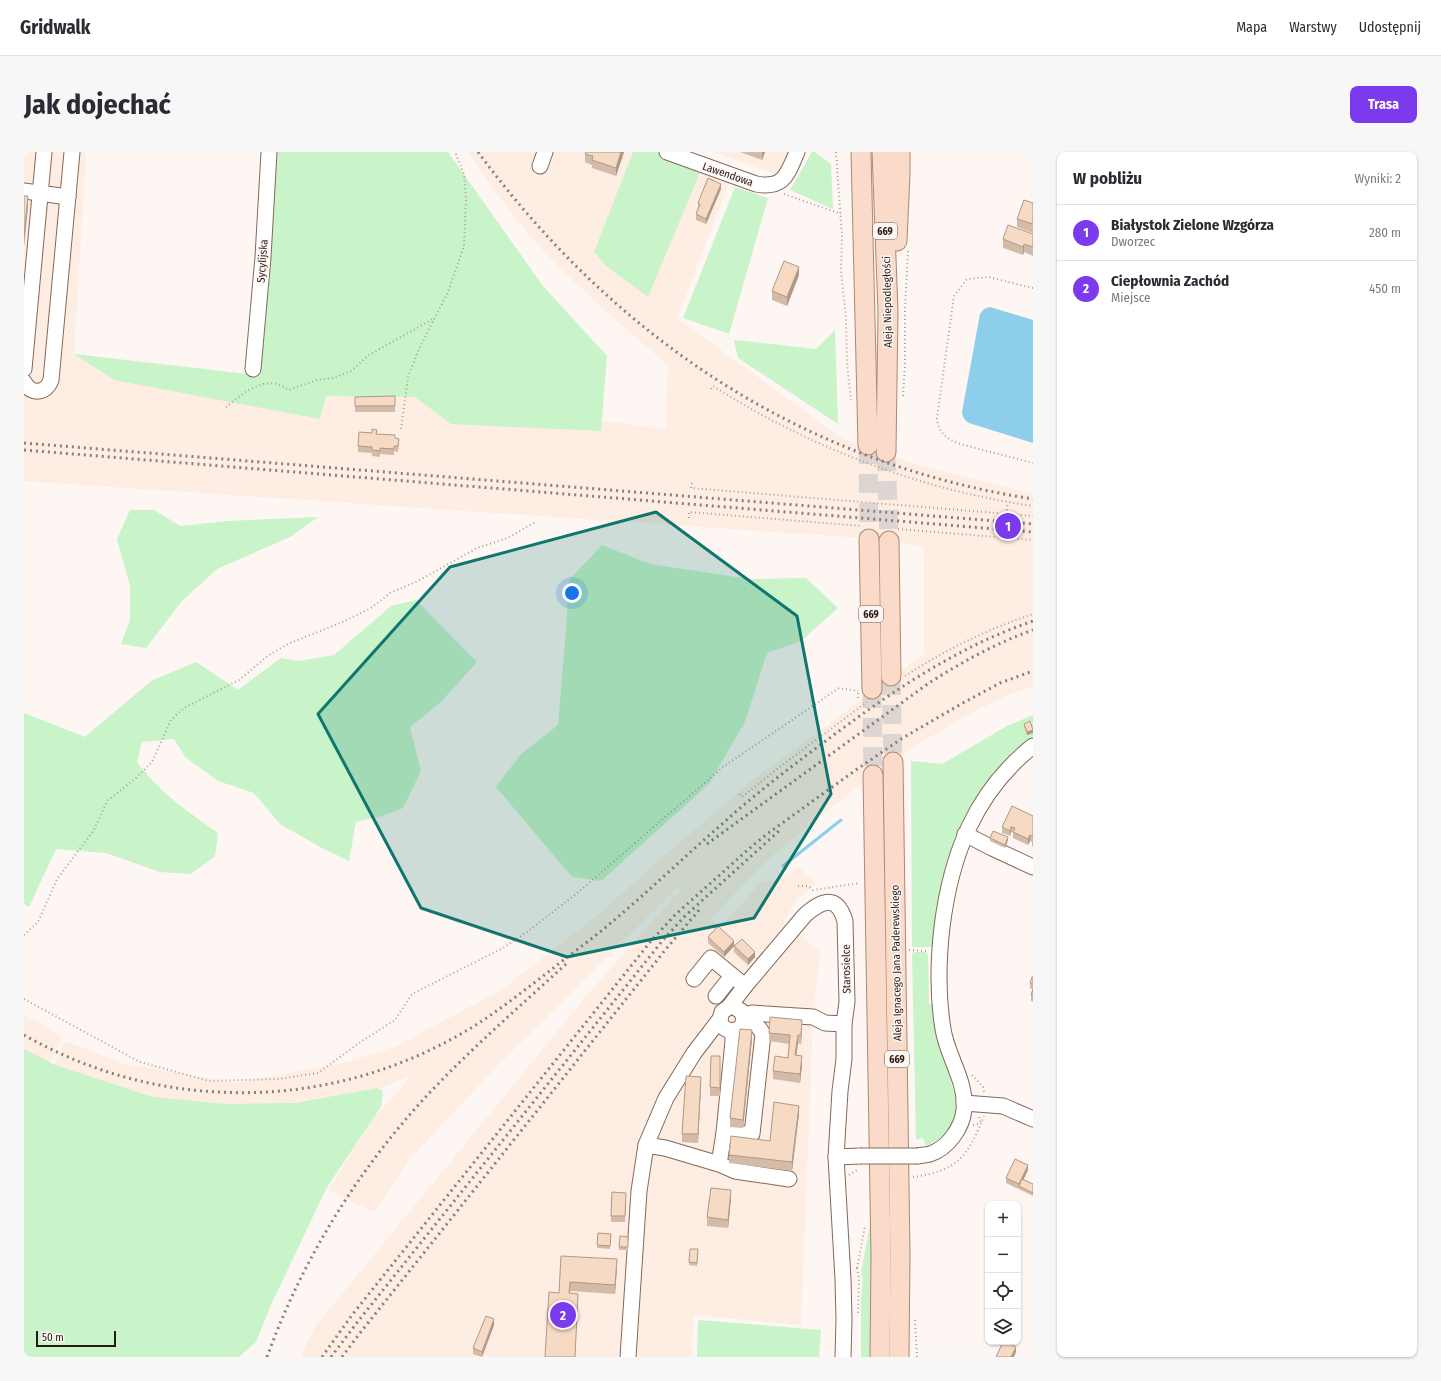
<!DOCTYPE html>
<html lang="pl">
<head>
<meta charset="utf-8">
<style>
	:root { --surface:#fff; --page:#f7f7f7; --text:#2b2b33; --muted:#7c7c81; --line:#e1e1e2; --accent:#7c3aed }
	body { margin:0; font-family:"Fira Sans Condensed",sans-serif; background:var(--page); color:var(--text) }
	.controls { position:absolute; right:12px; bottom:12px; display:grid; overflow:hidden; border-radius:8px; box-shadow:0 1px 3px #0004 }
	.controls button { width:36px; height:36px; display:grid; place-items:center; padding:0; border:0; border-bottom:1px solid var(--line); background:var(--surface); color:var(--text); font:20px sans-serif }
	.scale { position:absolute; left:12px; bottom:10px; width:80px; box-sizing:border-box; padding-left:4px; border:2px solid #271c15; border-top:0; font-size:11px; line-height:14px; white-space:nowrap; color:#271c15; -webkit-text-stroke:3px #fdf6f2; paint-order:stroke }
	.you { position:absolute; left:548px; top:441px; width:14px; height:14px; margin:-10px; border:3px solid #fff; border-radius:50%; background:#1a73e8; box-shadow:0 0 0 6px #1a73e833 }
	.badge { display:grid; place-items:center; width:26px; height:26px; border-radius:50%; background:var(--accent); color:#fff; font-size:13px; font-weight:700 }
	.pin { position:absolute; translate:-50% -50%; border:2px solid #fff; box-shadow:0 1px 4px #0006 }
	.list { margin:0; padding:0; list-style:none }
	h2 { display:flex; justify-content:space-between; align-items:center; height:52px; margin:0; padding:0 16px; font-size:17px }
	h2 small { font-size:13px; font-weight:400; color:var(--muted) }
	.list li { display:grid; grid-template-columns:26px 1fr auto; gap:12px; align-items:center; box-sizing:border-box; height:56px; padding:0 16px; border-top:1px solid var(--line) }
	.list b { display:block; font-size:15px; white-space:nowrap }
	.list p { margin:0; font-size:13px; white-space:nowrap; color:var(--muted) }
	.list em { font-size:13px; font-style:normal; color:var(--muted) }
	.icon { flex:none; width:22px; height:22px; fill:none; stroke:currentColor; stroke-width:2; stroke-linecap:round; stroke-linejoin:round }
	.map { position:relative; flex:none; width:1009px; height:1205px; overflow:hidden; border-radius:8px }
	header { display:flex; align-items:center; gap:24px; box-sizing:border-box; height:56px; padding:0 20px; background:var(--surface); border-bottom:1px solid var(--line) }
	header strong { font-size:19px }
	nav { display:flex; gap:22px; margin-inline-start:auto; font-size:14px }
	.intro { display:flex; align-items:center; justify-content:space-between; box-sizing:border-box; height:96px; padding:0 24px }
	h1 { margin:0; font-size:28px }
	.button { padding:10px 18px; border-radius:8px; background:var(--accent); color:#fff; font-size:14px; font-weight:700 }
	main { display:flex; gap:24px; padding:0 24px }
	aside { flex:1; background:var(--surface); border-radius:8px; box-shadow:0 1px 3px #0004 }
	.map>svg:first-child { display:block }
	.built { fill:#fdede3 }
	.green { fill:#c9f3c9 }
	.water { fill:#8dceea }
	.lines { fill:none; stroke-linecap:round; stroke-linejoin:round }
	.stream { stroke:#8dceea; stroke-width:3 }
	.major-tunnel { stroke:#ddd5d1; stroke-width:19; stroke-dasharray:19 10; stroke-linecap:butt }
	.minor-casing { stroke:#846857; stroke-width:17 }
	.major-casing { stroke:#ae8772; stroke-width:21 }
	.path { stroke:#a9a09b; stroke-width:2; stroke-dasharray:1 3; stroke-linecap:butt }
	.minor { stroke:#fff; stroke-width:15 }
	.major { stroke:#fadac8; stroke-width:19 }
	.rail { stroke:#89807a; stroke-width:3; stroke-dasharray:2 4; stroke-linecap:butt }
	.minor-bridge-casing { stroke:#846857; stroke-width:17; stroke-linecap:butt }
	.minor-bridge { stroke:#fff; stroke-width:15 }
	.wall { fill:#d4bba8 }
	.shaded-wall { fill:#ad9988 }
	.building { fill:#f7dac3; stroke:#ad9988 }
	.marked { fill:#0f766e; fill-opacity:0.2; stroke:#0f766e; stroke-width:3; stroke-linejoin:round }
	.labels { text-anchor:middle; stroke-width:3; stroke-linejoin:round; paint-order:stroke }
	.shield { fill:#fdf6f2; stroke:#675d57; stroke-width:1 }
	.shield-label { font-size:10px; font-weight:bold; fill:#271c15 }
	.street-label { font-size:11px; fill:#271c15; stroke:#fdf6f2 }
</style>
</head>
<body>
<header>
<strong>Gridwalk</strong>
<nav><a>Mapa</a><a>Warstwy</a><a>Udostępnij</a></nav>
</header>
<div class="intro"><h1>Jak dojechać</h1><a class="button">Trasa</a></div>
<main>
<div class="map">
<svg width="1009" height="1205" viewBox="0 0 1009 1205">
	<rect width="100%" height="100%" fill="#fdf6f2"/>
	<g class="built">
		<path d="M0 0H62L50 202 642 277 644 213 596 172 542 122 512 91 484 57 444 0H609L570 100 624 145 678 16 707 26 653 166 817 286 893 313 1009 342V534L986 542 945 562 894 592 830 637 747 705 687 766 696 775 736 731 766 722 774 715 792 731 774 746 760 769 796 800 789 865 777 1173 669 1163 668 1205H276L291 1175 565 841 657 737H652L473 914 384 1009 350 1060 304 1038 347 970 388 923 361 935 201 962 26 922 41 889 101 912 211 931 320 911 373 894 479 837 580 758 627 715 731 626 900 502V395L882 391 826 385 0 329Z"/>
		<path d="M689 0H767L754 23Z"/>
		<path d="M0 862 38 885 21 920 0 908Z"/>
	</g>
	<g class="green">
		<path d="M252 0H424L519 134 583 204 577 279 427 272 391 245 302 244 296 267 90 228 50 202 233 223Z"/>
		<path d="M609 0H634L678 16 624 145 582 114 570 100Z"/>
		<path d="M788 0H791L807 12 809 57 766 38Z"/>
		<path d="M711 35 744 46 705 182 659 166Z"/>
		<path d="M811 178 814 272 714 206 710 188 792 197Z"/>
		<path d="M106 358H130L156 374 204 369 294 365 266 385 193 417 157 450 122 496 97 492 106 468V434L93 387Z"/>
		<path d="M578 393 626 412 726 427 782 426 814 456 777 489 743 501 721 570 685 632 577 729 548 725 472 635 496 603 534 573 541 490 545 428Z"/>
		<path d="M392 448 453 510 416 551 386 575 397 619 379 656 359 664 332 670 325 709 298 696 256 672 230 641 194 629 161 605 150 587 118 590 113 610C136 641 163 659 194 681L191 704 167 722 136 720 82 701 32 697 5 755 0 752V561L61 585 127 529 172 510 214 538 257 506 275 509 310 503 367 454Z"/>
		<path d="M1009 563V585C962 620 929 677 917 735 913 755 912 775 909 795H888L887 609 918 612 983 574Z"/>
		<path d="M890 800H902L904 803 905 852H909L915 888 933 951C930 972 922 986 902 994L899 986 892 988 888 802Z"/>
		<path d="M0 897 31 913 129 945 201 952 270 951 353 936 359 939 357 955 303 1035 246 1155 232 1190 215 1205H0Z"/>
		<path d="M847 1068 848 1150 846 1205H837V1145L839 1126 837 1120Z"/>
		<path d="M674 1168 797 1178 795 1205H673Z"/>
	</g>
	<path class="water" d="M966 155 1009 168V291L948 272C942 270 939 267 938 260L956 162 960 157Z"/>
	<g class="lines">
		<path class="stream" d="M759 714 817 668"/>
		<g class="major-tunnel">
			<path d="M844 293 845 387"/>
			<path d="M862 300 865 389"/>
			<path d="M867 524 869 610"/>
			<path d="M848 537 849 623"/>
		</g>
		<defs>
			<g id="minor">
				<path d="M643 0 732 32C760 37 763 23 773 0"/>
				<path d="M516 14 521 0"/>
				<path d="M0 39 44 45"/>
				<path d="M0 217 20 0"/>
				<path d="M229 217 239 105 245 0"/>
				<path d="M0 230C7 243 22 242 27 228L48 0"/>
				<path d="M941 682 968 696 1009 715"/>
				<path d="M670 827 687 806 721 834"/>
				<path d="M692 844 708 824"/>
				<path d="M705 855 721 834 781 763C798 748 813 742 821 769L823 850 820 872V907L816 939 812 1005 819 1127 820 1167 819 1205"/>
				<path d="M719 863 728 861 789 865 801 871 820 872"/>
				<path d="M940 951 979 954 1009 967"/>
				<path d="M700 981 728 982 739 882C734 873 730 870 720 869"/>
				<path d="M622 993 641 996 695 1012 711 1019 765 1027"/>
				<path d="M894 1004C898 1003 903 1003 906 1002 924 996 938 976 940 958 943 930 923 904 919 877 913 841 914 810 918 775 927 703 951 640 1009 594"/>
				<path d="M812 1005 836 1004"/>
				<path d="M695 1012 700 981 709 889V879"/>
				<path d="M604 1205 615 1039 622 993 642 946 670 901 696 867 698 860 705 855H710L717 859 720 866 718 874 714 877 709 879 704 878 700 876 697 872 696 867"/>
			</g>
			<g id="major">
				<path d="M837 0 844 293"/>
				<path d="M858 0 864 159 862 300"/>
				<path d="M873 89 876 22V0"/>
				<path d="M845 387 848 537"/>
				<path d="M865 389 867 524"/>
				<path d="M869 610 876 1103 875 1205"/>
				<path d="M849 623 857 1104 856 1205"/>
			</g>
		</defs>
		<use href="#minor" class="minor-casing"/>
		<use href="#major" class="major-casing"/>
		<g class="path">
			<path d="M812 0 818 84 817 119 822 166 823 211 827 248"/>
			<path d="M760 42 817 62"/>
			<path d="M1009 136 964 125 943 127 930 144 913 266C914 281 923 287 936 292L1009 311"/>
			<path d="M687 237 689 234C787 296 894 337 1009 354"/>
			<path d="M879 244 881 212V158L884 99"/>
			<path d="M202 255C216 244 233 228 253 232 257 233 261 236 265 238L293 228 309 226 327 219 345 203 409 167"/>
			<path d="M377 277 384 225 395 197 424 140 440 94 442 47 440 22 431 0"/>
			<path d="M668 331 667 336 1009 364"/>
			<path d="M982 362 984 350"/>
			<path d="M665 366V360L838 374"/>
			<path d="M874 377 1009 388"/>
			<path d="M881 524C921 498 964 477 1009 462"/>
			<path d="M834 541V547"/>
			<path d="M716 642 718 645 753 617 843 550"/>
			<path d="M774 734H784L789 738 836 731"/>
			<path d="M0 783 14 770 33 727 70 678 83 649 111 627 128 610 147 568 160 556 215 528 245 503 264 492 321 469 347 456 366 441 394 429 453 396 484 386 511 370"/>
			<path d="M885 798 903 799"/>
			<path d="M0 847 116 910 185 929 254 927 294 921 338 889 371 868 388 842 479 796 503 780 557 738 699 615 815 536 834 539"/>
			<path d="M948 923 959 935 960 940"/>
			<path d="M955 965 957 971"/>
			<path d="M949 973 957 971"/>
			<path d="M825 1023 833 1018"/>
			<path d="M889 1025C934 1019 944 1004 960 964"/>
			<path d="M833 1116 841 1074"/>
			<path d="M833 1116 835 1126 834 1162"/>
			<path d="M891 1168 893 1205"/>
		</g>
		<use href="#minor" class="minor"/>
		<use href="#major" class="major"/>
		<g class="rail">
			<path d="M454 0C592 187 778 311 1009 347"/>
			<path d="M0 291 1009 372"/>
			<path d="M0 298 1009 380"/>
			<path d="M683 692 905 531C938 510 972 491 1009 478"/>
			<path d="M0 883C60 917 126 937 195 940 284 945 371 922 447 876 473 860 498 840 523 821 544 804 567 788 588 770 625 739 660 705 697 673 733 640 772 611 811 582 873 536 936 494 1009 469"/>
			<path d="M243 1205C277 1111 330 1024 397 950 442 901 493 857 542 812"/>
			<path d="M298 1205 328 1163 627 789 651 763 727 695 743 682 829 620 877 587 937 552 976 531 1009 519"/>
			<path d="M307 1205 335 1168 639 788 661 764 756 678"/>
			<path d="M318 1205 336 1181 642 797 676 757"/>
		</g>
		<defs>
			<path id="minor-bridge" d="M836 1004H894"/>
		</defs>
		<use href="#minor-bridge" class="minor-bridge-casing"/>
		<use href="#minor-bridge" class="minor-bridge"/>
	</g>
	<g class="wall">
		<path d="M600 0 592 24 568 16V13L561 10V2Z"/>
		<path d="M716 0H741L738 8Z"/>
		<path d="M697 37 682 72 672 68V62L674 57V51Z"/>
		<path d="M1009 51V81L993 75V67Z"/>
		<path d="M1009 82V104L1000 100 999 103 979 96V87Z"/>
		<path d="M775 123 763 154 748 148V139Z"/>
		<path d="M371 244V260H331V245Z"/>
		<path d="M353 282 371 287 375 293 374 300 370 299V303L356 302V305L348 304V301L334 300V294Z"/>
		<path d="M1000 572 1009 581 1003 583 1000 575Z"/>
		<path d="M1009 664V695L1008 694V690L1006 689 1004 693 989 686V681L987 680 986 684 978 681V675Z"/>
		<path d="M966 686 984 688 981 696 966 689Z"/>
		<path d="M684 785 710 794 700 805 684 791Z"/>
		<path d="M710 794 731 805 724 813 710 800Z"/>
		<path d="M1009 825V850L1007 849V843L1009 838 1006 836V831Z"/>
		<path d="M778 877 777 892 774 891 772 904 778 913 776 931 749 927V919L764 906 765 892 745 889V881Z"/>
		<path d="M728 887 719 976 706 975V966Z"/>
		<path d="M696 904V944H686V935Z"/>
		<path d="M677 933 674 991 658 990V982Z"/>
		<path d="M775 962 768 1019 705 1011V1003L746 989Z"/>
		<path d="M1004 1018 999 1028 1009 1032V1044L982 1031V1026Z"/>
		<path d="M602 1047 601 1070H587V1064Z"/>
		<path d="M707 1047 704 1076 683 1074V1065Z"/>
		<path d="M574 1081 587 1082 586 1097 573 1096Z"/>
		<path d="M596 1084 604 1085V1098H595Z"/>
		<path d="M674 1097 673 1114 665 1113V1110Z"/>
		<path d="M537 1104 593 1115 591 1142 546 1139V1141L554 1150 535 1141Z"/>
		<path d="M470 1173 458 1205 449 1202V1196Z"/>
	</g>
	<g class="shaded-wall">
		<path d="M597 0H600L592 24V16Z"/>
		<path d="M738 0H741L738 8Z"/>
		<path d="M697 32V37L682 72V67Z"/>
		<path d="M4 44V55L0 95V84Z"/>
		<path d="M1000 92V100L999 103V95Z"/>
		<path d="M775 115V123L763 154V145Z"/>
		<path d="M1009 578V581L1003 583V580Z"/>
		<path d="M987 675V680L986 684V679Z"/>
		<path d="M1006 683V689L1004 693V687Z"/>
		<path d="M984 685V688L981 696V693Z"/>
		<path d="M710 789V794L700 805V800Z"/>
		<path d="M731 800V805L724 813V807Z"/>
		<path d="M778 868V877L777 892V883Z"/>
		<path d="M728 878V887L719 976V968Z"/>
		<path d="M774 883V891L771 912V903Z"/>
		<path d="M778 904V913L776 931V922Z"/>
		<path d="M677 925V933L674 991V982Z"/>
		<path d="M775 954V962L768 1019V1010Z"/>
		<path d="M1004 1013V1018L996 1035 995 1034V1032Z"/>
		<path d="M707 1038V1047L704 1076V1068Z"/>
		<path d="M997 1075V1078L994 1085V1082Z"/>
		<path d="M593 1107V1115L591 1142V1133Z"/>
		<path d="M470 1167V1173L458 1205V1200Z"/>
		<path d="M992 1195V1200L990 1205H987Z"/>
	</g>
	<g class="building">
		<path d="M562 0H597L592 16 568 8 569 4 561 2Z"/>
		<path d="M684 26 697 32 682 67 672 62 676 52 674 51Z"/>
		<path d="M0 44H4L0 84Z"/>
		<path d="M1000 48 1009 51V72L993 67Z"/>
		<path d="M984 73 1009 82V95L1000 92 999 95 979 87Z"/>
		<path d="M760 109 775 115 763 145 748 139Z"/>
		<path d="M371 244V254H331V245Z"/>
		<path d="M348 277 353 278 352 282 371 283V286L375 287 374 294H370V297L356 296V299L348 298V295L334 294 335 280 348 281Z"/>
		<path d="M1006 569 1009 578 1003 580 1000 572Z"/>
		<path d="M988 654 1009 664V685L1006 683 1004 687 989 680 991 676 987 675 986 679 978 675Z"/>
		<path d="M969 679 984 685 981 693 966 686Z"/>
		<path d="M694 774 710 789 700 800 684 785Z"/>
		<path d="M718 787 731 800 724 807 710 794Z"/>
		<path d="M1008 825H1009V832L1006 831Z"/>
		<path d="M1009 837V844L1007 843Z"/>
		<path d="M746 865 778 868 777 883H774L771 903 778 904 776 922 749 919 751 904 764 906 766 883 745 881Z"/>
		<path d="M716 877 728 878 719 968 706 966Z"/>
		<path d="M687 904H696V936L686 935Z"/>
		<path d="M662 924 677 925 674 982H658Z"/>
		<path d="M750 950 775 954 768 1010 705 1003 707 984 746 989Z"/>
		<path d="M991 1007 1004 1013 995 1032 982 1026Z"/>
		<path d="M998 1027 1009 1032V1041L995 1034Z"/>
		<path d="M687 1036 707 1038 704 1068 683 1065Z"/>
		<path d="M588 1040 602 1041 601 1064H587Z"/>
		<path d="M994 1074 997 1075 994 1082Z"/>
		<path d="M574 1081 587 1082 586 1094 573 1093Z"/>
		<path d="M596 1084 604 1085V1095H595Z"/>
		<path d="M666 1097H674L673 1111 665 1110Z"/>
		<path d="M537 1104 593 1107 591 1133 546 1130 545 1141 554 1142 551 1205H521L525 1140 535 1141Z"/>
		<path d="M462 1164 470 1167 458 1200 449 1196Z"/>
		<path d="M979 1190H982L992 1195 987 1205H972Z"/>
	</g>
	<path class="marked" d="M632 360 773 464 807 642 730 766 543 805 397 756 294 562 426 415Z"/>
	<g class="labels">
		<g class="shield">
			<rect x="849" y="71" width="24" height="16" rx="3"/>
			<rect x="835" y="454" width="24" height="16" rx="3"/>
			<rect x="861" y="899" width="24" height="16" rx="3"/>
		</g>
		<g class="shield-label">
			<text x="861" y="83">669</text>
			<text x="847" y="466">669</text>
			<text x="873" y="911">669</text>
		</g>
		<g class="street-label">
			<text transform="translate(704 22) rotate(19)" y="4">Lawendowa</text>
			<text transform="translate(238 109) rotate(-86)" y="4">Sycylijska</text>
			<text transform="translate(863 150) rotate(-91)" y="4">Aleja Niepodległości</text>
			<text transform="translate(872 811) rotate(-91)" y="4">Aleja Ignacego Jana Paderewskiego</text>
			<text transform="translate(822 817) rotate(-91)" y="4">Starosielce</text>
		</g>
	</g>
</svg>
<div class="controls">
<button>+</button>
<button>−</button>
<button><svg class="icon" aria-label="locate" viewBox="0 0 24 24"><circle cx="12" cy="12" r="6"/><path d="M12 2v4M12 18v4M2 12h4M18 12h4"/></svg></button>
<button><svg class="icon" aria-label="layers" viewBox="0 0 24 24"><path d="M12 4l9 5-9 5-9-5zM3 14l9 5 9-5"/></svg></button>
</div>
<div class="scale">50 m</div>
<div class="you"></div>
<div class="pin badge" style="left:984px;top:374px">1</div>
<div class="pin badge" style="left:539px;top:1163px">2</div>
</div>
<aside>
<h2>W pobliżu<small>Wyniki: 2</small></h2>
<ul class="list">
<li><span class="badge">1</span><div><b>Białystok Zielone Wzgórza</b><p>Dworzec</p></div><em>280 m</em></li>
<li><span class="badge">2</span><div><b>Ciepłownia Zachód</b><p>Miejsce</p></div><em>450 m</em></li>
</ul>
</aside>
</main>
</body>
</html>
